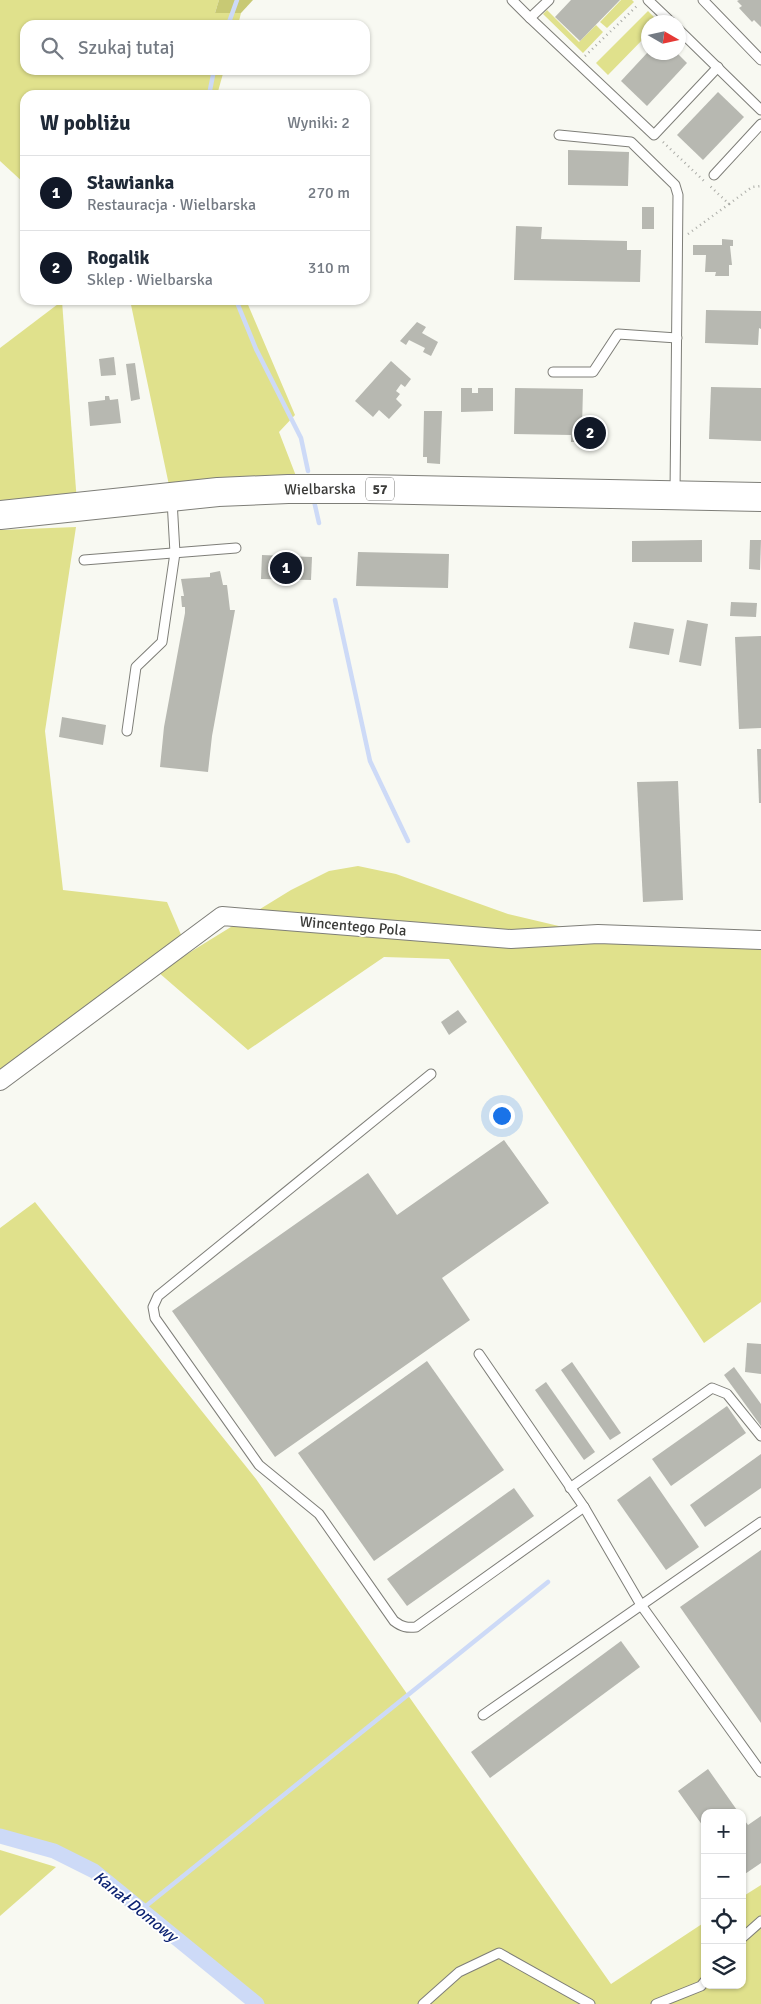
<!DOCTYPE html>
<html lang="pl">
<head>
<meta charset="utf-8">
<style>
	:root { --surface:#fff; --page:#f6f6f7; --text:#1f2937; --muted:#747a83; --line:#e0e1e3; --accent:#111827 }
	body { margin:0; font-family:Signika,sans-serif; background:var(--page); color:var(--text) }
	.controls { position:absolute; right:15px; bottom:15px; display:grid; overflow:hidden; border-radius:10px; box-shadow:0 1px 4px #0004 }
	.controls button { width:45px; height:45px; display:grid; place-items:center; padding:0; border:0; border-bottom:1px solid var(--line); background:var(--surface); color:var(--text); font:25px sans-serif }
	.compass { position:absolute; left:641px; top:15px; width:45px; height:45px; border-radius:50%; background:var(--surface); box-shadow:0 1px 4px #0004; rotate:99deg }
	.you { position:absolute; left:501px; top:1115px; width:18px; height:18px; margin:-12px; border:4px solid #fff; border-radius:50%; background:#1a73e8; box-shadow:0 0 0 8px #1a73e833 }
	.badge { display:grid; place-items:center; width:32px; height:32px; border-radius:50%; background:var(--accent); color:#fff; font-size:16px; font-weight:700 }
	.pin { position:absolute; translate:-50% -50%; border:2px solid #fff; box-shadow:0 1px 5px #0006 }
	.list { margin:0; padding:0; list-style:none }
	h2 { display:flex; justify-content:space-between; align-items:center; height:65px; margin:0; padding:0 20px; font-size:21px }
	h2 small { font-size:16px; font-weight:400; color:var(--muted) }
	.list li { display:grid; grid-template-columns:32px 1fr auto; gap:15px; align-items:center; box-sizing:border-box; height:75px; padding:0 20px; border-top:1px solid var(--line) }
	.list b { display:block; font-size:19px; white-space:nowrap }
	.list p { margin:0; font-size:16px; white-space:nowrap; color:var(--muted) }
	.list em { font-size:16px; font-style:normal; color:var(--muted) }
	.icon { flex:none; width:28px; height:28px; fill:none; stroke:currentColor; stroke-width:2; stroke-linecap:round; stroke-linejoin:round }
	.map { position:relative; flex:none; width:761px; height:2004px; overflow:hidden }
	.search { position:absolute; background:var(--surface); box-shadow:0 1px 4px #0004; left:20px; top:20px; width:350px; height:55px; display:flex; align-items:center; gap:12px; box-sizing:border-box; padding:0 18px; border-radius:15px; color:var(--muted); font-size:19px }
	.panel { position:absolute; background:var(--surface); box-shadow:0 1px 4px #0004; left:20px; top:90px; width:350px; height:215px; border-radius:15px }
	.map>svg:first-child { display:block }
	.green { fill:#e0e18c }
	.forest { fill:#c8c974 }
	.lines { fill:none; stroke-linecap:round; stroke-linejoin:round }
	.stream { stroke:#cddaf7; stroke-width:4.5 }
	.canal { stroke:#cddaf7; stroke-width:15 }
	.building { fill:#b7b8b1 }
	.service-casing { stroke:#7e7e78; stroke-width:11 }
	.minor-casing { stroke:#7e7e78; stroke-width:20 }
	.primary-casing { stroke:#7e7e78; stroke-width:30 }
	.path { stroke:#aaaba6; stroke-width:2.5; stroke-dasharray:1 4; stroke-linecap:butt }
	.service { stroke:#fff; stroke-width:9 }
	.minor { stroke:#fff; stroke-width:18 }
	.primary { stroke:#fff; stroke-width:28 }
	.labels { text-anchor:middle; stroke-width:4; stroke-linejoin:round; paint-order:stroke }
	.shield { fill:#fff; stroke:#767674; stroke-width:1 }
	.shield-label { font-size:14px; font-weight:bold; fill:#3b3b39 }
	.street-label { font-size:15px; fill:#3b3b39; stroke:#fff }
	.water-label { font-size:16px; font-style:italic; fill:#0d2372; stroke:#fff }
</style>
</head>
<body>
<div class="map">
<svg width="761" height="2004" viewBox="0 0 761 2004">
	<rect width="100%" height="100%" fill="#f8f9f2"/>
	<g class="green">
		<path d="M0 0H219L215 13H241L238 25H25V70H224L217 95H25V184L0 161Z"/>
		<path d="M621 0H632L634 2 607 28 600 22Z"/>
		<path d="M547 10 579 42 596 25 603 32 583 53 543 14Z"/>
		<path d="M648 11 659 22H648V34L608 75 596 63Z"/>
		<path d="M130 300H246L295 415 279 432 296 476 170 490Z"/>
		<path d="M62 301 77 503H0V348Z"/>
		<path d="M76 527 45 731 63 890 167 902 182 937 0 1074V530Z"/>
		<path d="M358 866 396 874 508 914 563 927 650 943 761 941V1302L704 1343 449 959 384 957 248 1050 158 972 291 890 329 871Z"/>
		<path d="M35 1202 256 1479 611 1984 705 1922V1985H742V1897L761 1885V2004H253L94 1871 54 1851 0 1837V1228Z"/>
		<path d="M0 1850 56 1867 0 1916Z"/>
	</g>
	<path class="forest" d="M219 0H253L241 13H215Z"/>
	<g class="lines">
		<g class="stream">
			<path d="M228 25 237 0"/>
			<path d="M209 95 214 70"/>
			<path d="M236 300 256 349 301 438 308 471"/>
			<path d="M314 501 319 523"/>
			<path d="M335 600 370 761 408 841"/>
			<path d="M141 1910 548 1582"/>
		</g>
		<path class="canal" d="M0 1836 54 1851 94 1871 257 2004"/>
	</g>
	<g class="building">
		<path d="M571 0H620L580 41 555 17Z"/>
		<path d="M739 0H761V27L754 20 752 22 739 8 742 6 737 1Z"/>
		<path d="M648 52H676L687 63 647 106 621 81Z"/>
		<path d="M718 92 744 117 703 160 677 135Z"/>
		<path d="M568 150 629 152 628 186 568 185Z"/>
		<rect x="642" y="207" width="12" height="22"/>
		<path d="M516 226 542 227 541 239 627 241V250H641L640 282 514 280Z"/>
		<path d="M722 239 733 240V246H730L732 265H729V276H715L716 272H705L706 255H693V245H722Z"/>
		<path d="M706 310 761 311V329L759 328 758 345 705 343Z"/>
		<path d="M417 322 426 327 422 333 438 342 431 356 423 352 425 348 409 340 406 345 400 341Z"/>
		<path d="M114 357 116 375 101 376 99 359Z"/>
		<path d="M391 361 411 379 405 387 401 384 396 391 400 394 396 399 402 405 389 419 379 410 373 417 355 401Z"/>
		<path d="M135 363 140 399 131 401 126 364Z"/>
		<path d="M711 387 761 388V441L709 439Z"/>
		<path d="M461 388H472V393H478V388H493V411L461 412Z"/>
		<path d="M515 388 583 389 582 427 596 428V442H571V435L514 434Z"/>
		<path d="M105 396H109L110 400 118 399 121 423 90 426 88 402 105 400Z"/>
		<path d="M424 411H442L440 464 427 463V457H423Z"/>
		<path d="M702 540V562H632V541Z"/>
		<path d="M750 540H761L760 570 749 569Z"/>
		<path d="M358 552 449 554 448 588 356 586Z"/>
		<path d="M262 555 312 557 311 580 261 579Z"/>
		<path d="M220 571 223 585H227L230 610H235L212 736 208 772 160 767 164 727 185 613V607H182L181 596H184L181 579 210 577V573Z"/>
		<path d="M731 602 757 603 756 617 730 616Z"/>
		<path d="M687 620 708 624 701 666 679 662Z"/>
		<path d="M634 622 674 629 669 655 629 648Z"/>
		<path d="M761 636V728L739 729 735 637Z"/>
		<path d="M62 717 106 725 103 745 59 737Z"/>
		<path d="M757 749H761V803H759Z"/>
		<path d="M678 781 683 900 643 902 637 782Z"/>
		<path d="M458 1010 467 1022 449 1035 441 1022Z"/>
		<path d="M504 1140 549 1203 442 1278 470 1320 275 1457 172 1311 368 1173 397 1215Z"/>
		<path d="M747 1343 761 1344V1374L745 1372Z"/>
		<path d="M427 1361 504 1470 374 1561 298 1453Z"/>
		<path d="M572 1362 621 1433 610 1440 561 1370Z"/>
		<path d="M734 1367 761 1404V1426L724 1375Z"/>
		<path d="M546 1382 595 1452 584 1460 535 1390Z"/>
		<path d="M727 1406 746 1433 671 1486 652 1459Z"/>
		<path d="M761 1454V1488L705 1527 690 1505Z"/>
		<path d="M650 1476 699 1547 666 1570 617 1500Z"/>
		<path d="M514 1488 534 1516 407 1606 387 1579Z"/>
		<path d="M761 1550V1723L680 1607Z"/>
		<path d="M621 1641 640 1667 490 1778 471 1752Z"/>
		<path d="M708 1769 739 1813H705V1829L678 1791Z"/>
		<path d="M761 1816V1863L742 1876V1817L748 1825Z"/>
	</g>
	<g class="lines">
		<defs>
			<g id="service">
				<path d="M512 0 530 18 549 0"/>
				<path d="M648 0 671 22"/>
				<path d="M703 0 761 60"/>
				<path d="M530 18 654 135 718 67"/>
				<path d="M678 29 761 110"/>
				<path d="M559 135 631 142 675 185 678 195 675 493"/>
				<path d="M714 175 761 124"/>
				<path d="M553 372H593L618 334 677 338"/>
				<path d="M84 560 236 548"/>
				<path d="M127 731 136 667 162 642 175 553 172 500"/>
				<path d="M431 1074 158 1296 153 1307 155 1318 259 1465 319 1514 394 1621C402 1627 407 1628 416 1627L584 1507"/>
				<path d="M479 1354 584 1507 641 1605 761 1772"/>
				<path d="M570 1488 712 1388 727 1394 761 1436"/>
				<path d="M483 1715 761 1522"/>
				<path d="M742 1938 761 1921"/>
				<path d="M423 2004 459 1972 499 1953 590 2004"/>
				<path d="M656 2004 701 1986 705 1981"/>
			</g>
			<path id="minor" d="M0 1081 222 916 511 939 598 934 761 940"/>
			<path id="primary" d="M0 515 218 492 288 489H365L761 497"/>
		</defs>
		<use href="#service" class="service-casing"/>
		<use href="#minor" class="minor-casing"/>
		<use href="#primary" class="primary-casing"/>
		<g class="path">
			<path d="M585 56 639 4"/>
			<path d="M663 142 704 181"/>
			<path d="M729 204 752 187 761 186"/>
			<path d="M688 234 729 204 710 186"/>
		</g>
		<use href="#service" class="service"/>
		<use href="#minor" class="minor"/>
		<use href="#primary" class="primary"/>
	</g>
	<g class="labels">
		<rect class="shield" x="366" y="477.5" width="28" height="23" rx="4"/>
		<g class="shield-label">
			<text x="380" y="494">57</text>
		</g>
		<g class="street-label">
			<text transform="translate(320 489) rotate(-1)" y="5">Wielbarska</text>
			<text transform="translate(353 926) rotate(5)" y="5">Wincentego Pola</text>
		</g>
		<g class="water-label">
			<text transform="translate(136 1906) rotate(39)" y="6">Kanał Domowy</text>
		</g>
	</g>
</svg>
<div class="controls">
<button>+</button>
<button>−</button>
<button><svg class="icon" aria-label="locate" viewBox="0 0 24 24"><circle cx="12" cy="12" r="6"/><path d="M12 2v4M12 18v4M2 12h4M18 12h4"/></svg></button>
<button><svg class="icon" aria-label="layers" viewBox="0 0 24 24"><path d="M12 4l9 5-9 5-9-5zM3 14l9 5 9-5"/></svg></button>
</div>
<svg class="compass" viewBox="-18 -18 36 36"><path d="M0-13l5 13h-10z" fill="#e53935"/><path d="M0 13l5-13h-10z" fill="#747a83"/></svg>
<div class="you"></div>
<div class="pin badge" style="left:286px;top:568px">1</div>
<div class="pin badge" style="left:590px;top:433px">2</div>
<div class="search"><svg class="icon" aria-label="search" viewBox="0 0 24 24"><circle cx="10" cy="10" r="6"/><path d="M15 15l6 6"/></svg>Szukaj tutaj</div>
<section class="panel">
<h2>W pobliżu<small>Wyniki: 2</small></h2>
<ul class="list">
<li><span class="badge">1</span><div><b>Sławianka</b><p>Restauracja · Wielbarska</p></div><em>270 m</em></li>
<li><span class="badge">2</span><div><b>Rogalik</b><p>Sklep · Wielbarska</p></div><em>310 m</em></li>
</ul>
</section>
</div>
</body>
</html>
